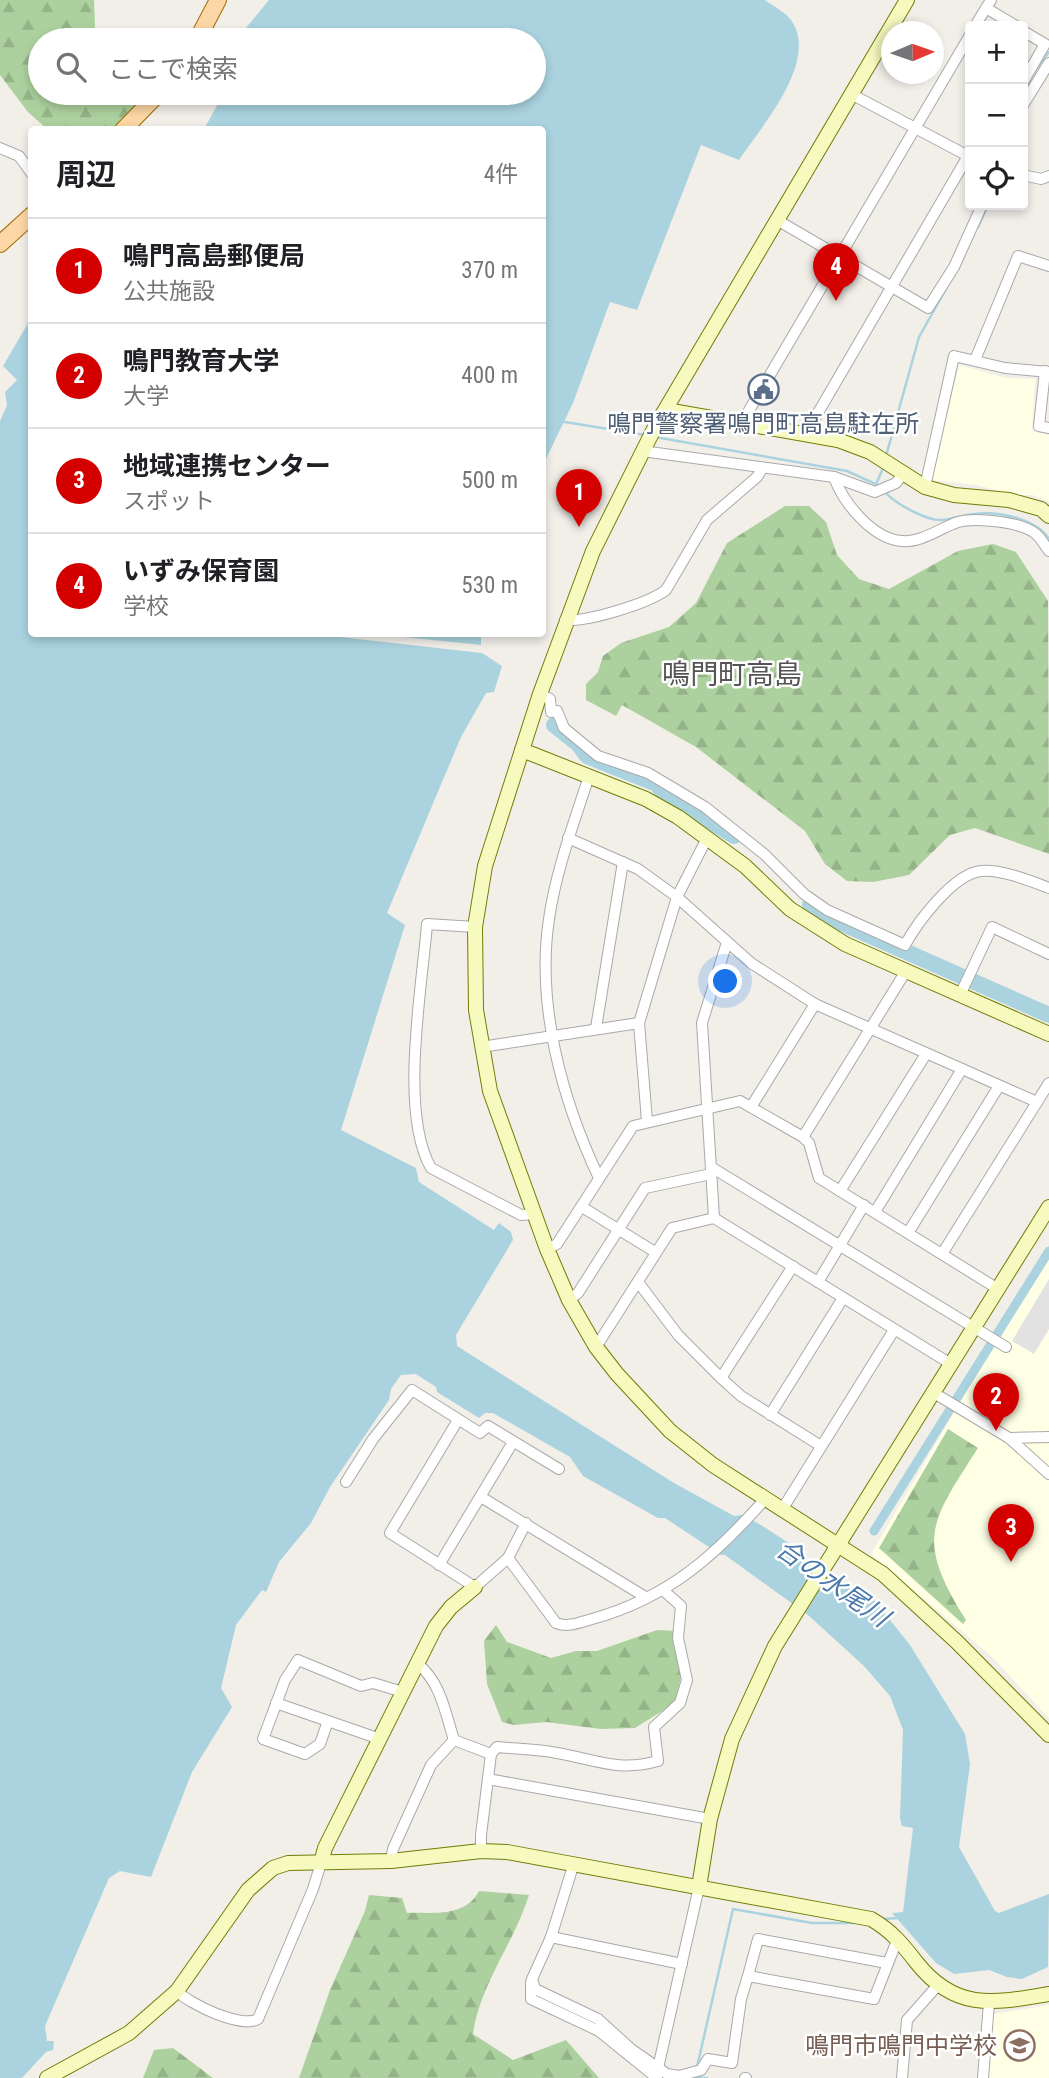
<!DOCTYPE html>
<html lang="ja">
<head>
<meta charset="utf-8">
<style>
	:root { --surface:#fff; --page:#f6f6f6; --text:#202124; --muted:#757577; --line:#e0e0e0; --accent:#d40000 }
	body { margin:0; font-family:"Roboto Condensed","Noto Sans JP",sans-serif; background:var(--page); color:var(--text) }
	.controls { position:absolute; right:21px; top:21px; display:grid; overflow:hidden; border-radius:7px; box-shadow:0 4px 10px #0003 }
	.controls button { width:63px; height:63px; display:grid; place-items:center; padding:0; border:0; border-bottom:2px solid var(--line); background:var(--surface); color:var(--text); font:35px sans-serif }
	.compass { position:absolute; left:881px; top:21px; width:63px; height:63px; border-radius:50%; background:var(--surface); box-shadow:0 4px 10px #0003; rotate:88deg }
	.you { position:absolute; left:726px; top:982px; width:24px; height:24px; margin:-18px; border:5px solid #fff; border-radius:50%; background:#1a73e8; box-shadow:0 0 0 10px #1a73e833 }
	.badge { display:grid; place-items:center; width:46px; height:46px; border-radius:50%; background:var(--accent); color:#fff; font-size:23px; font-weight:700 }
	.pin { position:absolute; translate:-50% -58px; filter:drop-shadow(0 2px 4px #0008) }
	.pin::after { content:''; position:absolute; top:37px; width:24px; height:21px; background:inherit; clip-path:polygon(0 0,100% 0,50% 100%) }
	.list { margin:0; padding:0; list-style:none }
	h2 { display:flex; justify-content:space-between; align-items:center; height:91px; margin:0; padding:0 28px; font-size:30px }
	h2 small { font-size:23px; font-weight:400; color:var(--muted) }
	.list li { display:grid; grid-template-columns:46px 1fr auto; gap:21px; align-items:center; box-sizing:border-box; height:105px; padding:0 28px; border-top:2px solid var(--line) }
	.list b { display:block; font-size:26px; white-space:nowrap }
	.list p { margin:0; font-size:23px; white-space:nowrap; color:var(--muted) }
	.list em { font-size:23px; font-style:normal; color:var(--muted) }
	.icon { flex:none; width:38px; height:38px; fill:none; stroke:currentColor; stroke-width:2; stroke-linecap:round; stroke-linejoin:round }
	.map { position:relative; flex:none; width:1049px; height:2078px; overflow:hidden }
	.search { position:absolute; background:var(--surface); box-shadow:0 4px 10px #0003; left:28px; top:28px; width:518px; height:77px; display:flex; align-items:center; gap:18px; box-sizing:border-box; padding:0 24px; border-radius:38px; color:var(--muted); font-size:26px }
	.panel { position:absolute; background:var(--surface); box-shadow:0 4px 10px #0003; left:28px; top:126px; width:518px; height:511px; border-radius:7px }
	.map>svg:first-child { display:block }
	.education { fill:#ffffe5 }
	.forest { fill:url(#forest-firs) }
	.parking { fill:#e2e2e2 }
	.water { fill:#aad3df }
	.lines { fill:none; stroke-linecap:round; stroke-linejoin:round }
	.stream { stroke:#aad3df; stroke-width:2.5 }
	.canal { stroke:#aad3df; stroke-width:9 }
	.river { stroke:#aad3df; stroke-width:16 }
	.street-casing { stroke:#a9a9a9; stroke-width:12 }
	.secondary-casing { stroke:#707d05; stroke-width:16 }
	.primary-casing { stroke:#a06b00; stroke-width:18 }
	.street { stroke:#fff; stroke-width:10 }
	.secondary { stroke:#f7fabf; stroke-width:14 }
	.primary { stroke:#fcd6a4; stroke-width:16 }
	.labels { text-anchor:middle; stroke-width:5; stroke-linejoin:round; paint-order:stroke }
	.service-label { font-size:24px; fill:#4e5e75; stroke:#fff }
	.education-label { font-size:24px; fill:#785e54; stroke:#fff; text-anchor:end }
	.water-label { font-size:26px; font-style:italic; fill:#4a7aab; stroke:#fff }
	.quarter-label { font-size:28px; fill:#555; stroke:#fff }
</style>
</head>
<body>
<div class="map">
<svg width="1049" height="2078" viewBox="0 0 1049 2078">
	<defs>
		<pattern id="forest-firs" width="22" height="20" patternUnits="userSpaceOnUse" patternTransform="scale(1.75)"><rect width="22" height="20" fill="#add19e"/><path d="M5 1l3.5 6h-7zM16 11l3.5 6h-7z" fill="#95b388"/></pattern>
	</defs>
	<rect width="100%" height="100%" fill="#f2efe9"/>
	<g class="education">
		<path d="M959 365 1006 378 1035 379 1032 431 1049 435V502L1033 495H1014L977 485 932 480Z"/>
		<path d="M1049 1250V1718L991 1656 871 1554Z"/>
		<path d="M1049 2005V2078H988L994 2014Z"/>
	</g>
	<g class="forest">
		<path d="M0 0H94L95 27 82 40H40V93H143L134 109 113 129H47L28 112 0 75Z"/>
		<path d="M785 506H809L826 522 837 555 859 579 889 589 958 551 993 544 1016 552 1048 601 1049 854 975 828 950 835 909 875 873 882 847 881 825 864 805 831 696 747 622 705 616 716 586 700V684L598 672 603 656 621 643 669 627 696 603 727 543Z"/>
		<path d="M948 1429 978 1448C930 1523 915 1539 966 1620L963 1624 879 1548Z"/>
		<path d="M496 1625 507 1642 551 1658 576 1651H597L657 1630 676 1631 683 1669 675 1703 635 1728 601 1729 546 1722 514 1725 502 1722 487 1684 484 1641Z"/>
		<path d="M479 1891 529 1895C514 1943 480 1984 473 2034L513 2060 566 2040 599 2078H299L330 1990 365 1911 369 1895 402 1898 407 1913C433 1912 465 1918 479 1891Z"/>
		<path d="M173 2048 213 2078H143L154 2050Z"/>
	</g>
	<path class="parking" d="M1049 1279V1329L1034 1354 1012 1341Z"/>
	<g class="water">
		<path d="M269 0H765C773 6 785 12 791 20 820 61 761 127 739 160L701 145 637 310 610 302 573 403 543 465 542 130 204 129 224 93H534V40H236Z"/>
		<path d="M31 318 32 634H313L482 653 502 666 494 692 486 693 461 737 387 913 405 925 341 1130 416 1168 419 1182 494 1230 499 1223 511 1232 513 1240 456 1335 457 1346 674 1483 734 1516 742 1515 761 1525 801 1551 810 1562 874 1600 910 1645 965 1734 970 1764 959 1847 995 1911 999 1913 1049 1894 1048 1967 1022 1979 1007 1977 989 1970 954 1974 936 1963 892 1913 903 1912 913 1828 902 1826 900 1819 903 1730 890 1696 864 1666 808 1615 725 1555H721L665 1518H658L583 1476 570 1457 493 1413H485L479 1418 437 1392 436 1387 416 1374 401 1375 391 1389 389 1400 330 1487 311 1523 279 1562 266 1592 262 1590 236 1625 221 1688 232 1707 192 1772 151 1877 120 1871 109 1878 45 2026 47 2041H54L53 2050 46 2052 22 2078H0V421L7 405 5 392 17 380 3 366Z"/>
		<path d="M374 634H481V645Z"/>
	</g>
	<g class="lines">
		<g class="stream">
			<path d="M1036 69 1049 52"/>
			<path d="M1023 93 1028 84"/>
			<path d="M978 227 988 205"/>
			<path d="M559 421 645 435"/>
			<path d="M655 437 847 471 880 486"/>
			<path d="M886 456 919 337 946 289"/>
			<path d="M877 482 884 466"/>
			<path d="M884 491C894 503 926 521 942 520 952 519 963 515 974 514 998 511 1035 518 1049 539"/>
			<path d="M884 1919 898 1918"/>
			<path d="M697 2067 733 1909 812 1923H853"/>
			<path d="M692 2077 707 2078"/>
		</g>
		<path class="canal" d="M874 1531 1049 1251"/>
		<g class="river">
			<path d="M554 725 578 744 587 756 657 784 662 791 734 836"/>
			<path d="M810 905 832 919 1049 1015"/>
		</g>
		<defs>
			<g id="street">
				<path d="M986 8 1016 26"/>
				<path d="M975 26 991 0"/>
				<path d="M1023 31 1045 44 1023 82"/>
				<path d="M851 94 970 157"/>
				<path d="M1023 105 1049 63"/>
				<path d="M0 148 19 156 32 174"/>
				<path d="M1023 175 1041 179 1049 176"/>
				<path d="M777 220 928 308 954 267 982 205"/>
				<path d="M975 360 1018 256 1049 266"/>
				<path d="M1045 371 1039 426 1049 428"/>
				<path d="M741 424 970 35"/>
				<path d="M805 435 968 156"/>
				<path d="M642 451 834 477 875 492 896 483 903 474"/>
				<path d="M834 477C843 502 872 539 902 541 921 543 940 528 958 522 976 517 1022 522 1036 534 1041 538 1045 546 1049 551"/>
				<path d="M925 487 954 356 1005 368 1049 372"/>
				<path d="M565 620C587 622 647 604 666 590L707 520 757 477 762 469"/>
				<path d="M540 694 550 699 551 712 557 711 564 728 598 756 648 773 705 807 764 854 804 894 827 910 905 945C917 923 953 874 981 871 1001 869 1031 881 1049 888"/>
				<path d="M589 776C574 823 556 870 549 919 536 1005 562 1100 599 1178"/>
				<path d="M568 838 638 869 677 897 751 963 815 1004 1037 1102"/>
				<path d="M475 927 427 924C422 988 399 1112 431 1168L521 1215 535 1214"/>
				<path d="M960 995 992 927 1049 954"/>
				<path d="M596 1028 623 862"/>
				<path d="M481 1047 639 1023"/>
				<path d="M751 1107 815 1004"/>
				<path d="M647 1121 639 1023 677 897 707 838"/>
				<path d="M803 1137 906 971"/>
				<path d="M711 1167 1006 1347"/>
				<path d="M840 1191 926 1054"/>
				<path d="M582 1207 655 1252"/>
				<path d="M875 1212 962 1069"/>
				<path d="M714 1218 702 1023 727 942"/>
				<path d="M908 1233 999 1086"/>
				<path d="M547 1249 557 1244 633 1126 740 1101 803 1137 809 1143 819 1178 998 1289"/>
				<path d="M942 1254 1049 1083"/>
				<path d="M638 1282 678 1335 721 1378 741 1396 821 1446"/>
				<path d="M818 1282 864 1205"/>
				<path d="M569 1300 578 1293 645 1188 711 1174"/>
				<path d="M596 1347 672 1228 714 1218 951 1364"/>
				<path d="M721 1378 793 1266"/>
				<path d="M934 1393 1009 1438 1049 1474"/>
				<path d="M770 1415 843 1298"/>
				<path d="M458 1420 390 1533 475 1587 508 1558 526 1523"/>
				<path d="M1009 1438 1049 1437"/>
				<path d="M346 1482 373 1439 412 1390 480 1433 488 1426 559 1469"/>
				<path d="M481 1497 647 1598"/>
				<path d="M783 1508 894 1330"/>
				<path d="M508 1558 556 1623C567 1628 581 1622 592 1619 668 1598 715 1556 766 1498"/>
				<path d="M439 1565 513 1442"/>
				<path d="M418 1664C441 1683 445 1712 454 1740L491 1754"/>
				<path d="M276 1703 380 1739"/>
				<path d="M328 1721 320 1744 305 1754 263 1739 285 1680 298 1660 361 1686 373 1683 403 1692"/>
				<path d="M488 1779 710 1819"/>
				<path d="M481 1851V1835L491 1754 497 1747C517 1749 537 1749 557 1753 597 1760 618 1772 658 1761L654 1727 680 1703 687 1680 678 1638 681 1606 664 1591"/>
				<path d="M391 1861 393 1849 431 1765 454 1740"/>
				<path d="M574 1863 551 1937 532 1979 535 1989 598 2019 631 2049 667 2074 679 2076 701 2070 708 2059 732 2063 741 1999 748 1976 874 1999 898 1938"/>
				<path d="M551 1937 682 1964"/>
				<path d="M748 1976 758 1939 887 1963"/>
				<path d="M531 1982V1999L599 2031 657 2078"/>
				<path d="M177 1991C189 2004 242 2029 258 2019L313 1889 321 1863"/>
				<path d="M658 2068 699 1887"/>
				<path d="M745 2078H746"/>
				<path d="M902 2078 907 2020 938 1985"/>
				<path d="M983 2078 989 2003"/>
			</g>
			<g id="secondary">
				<path d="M907 0 655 427 593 551 540 694 485 866 475 927 476 1010 490 1091 547 1249 569 1300 596 1347 617 1374 670 1431 713 1465 883 1574 957 1642 1049 1735"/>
				<path d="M666 410 838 440 870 452 925 487 954 495 1009 500 1041 509 1049 516"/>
				<path d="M522 750 646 799 678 817 745 866 790 909 845 944 1049 1034"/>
				<path d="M321 1863 325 1848 436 1626 451 1607 475 1587"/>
				<path d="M699 1887 710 1819 732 1739 775 1646 1049 1207"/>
				<path d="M47 2078 129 2033 177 1991 248 1890 273 1868 288 1863 391 1861 481 1851 507 1852 871 1919C892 1931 903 1945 917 1963 956 2012 995 2003 1049 1994"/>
			</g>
			<g id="primary">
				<path d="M197 40 218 0"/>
				<path d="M123 130 159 93"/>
				<path d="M0 244 32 215"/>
			</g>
		</defs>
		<use href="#street" class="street-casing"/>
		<use href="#secondary" class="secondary-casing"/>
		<use href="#primary" class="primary-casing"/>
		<use href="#street" class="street"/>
		<use href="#secondary" class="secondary"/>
		<use href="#primary" class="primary"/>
	</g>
	<defs>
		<symbol id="civic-ring" viewBox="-11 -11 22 22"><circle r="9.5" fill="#fff" stroke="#5c6f8a" stroke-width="1.5"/><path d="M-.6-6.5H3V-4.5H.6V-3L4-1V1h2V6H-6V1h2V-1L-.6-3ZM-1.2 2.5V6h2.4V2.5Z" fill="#5c6f8a"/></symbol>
		<symbol id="school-ring" viewBox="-11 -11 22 22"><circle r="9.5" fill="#fff" stroke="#8d6e63" stroke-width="1.5"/><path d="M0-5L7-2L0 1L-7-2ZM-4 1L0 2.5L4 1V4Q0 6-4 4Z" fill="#8d6e63"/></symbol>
	</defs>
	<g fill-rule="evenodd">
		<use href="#civic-ring" x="746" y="372" width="35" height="35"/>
		<use href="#school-ring" x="1002" y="2028" width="35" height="35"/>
	</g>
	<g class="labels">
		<g class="service-label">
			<text x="763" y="432">鳴門警察署鳴門町高島駐在所</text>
		</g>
		<g class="education-label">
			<text x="997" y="2054">鳴門市鳴門中学校</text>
		</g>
		<g class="water-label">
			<text transform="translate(833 1583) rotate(35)" y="9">合の水尾川</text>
		</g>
		<g class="quarter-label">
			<text x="732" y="684">鳴門町高島</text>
		</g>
	</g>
</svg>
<div class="controls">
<button>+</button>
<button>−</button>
<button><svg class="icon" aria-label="locate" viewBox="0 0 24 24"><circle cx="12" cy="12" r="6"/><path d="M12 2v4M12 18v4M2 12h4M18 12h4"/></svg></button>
</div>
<svg class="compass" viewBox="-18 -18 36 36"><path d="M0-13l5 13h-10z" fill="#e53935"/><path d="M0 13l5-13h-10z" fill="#757577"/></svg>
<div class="you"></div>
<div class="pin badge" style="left:579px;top:527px">1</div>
<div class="pin badge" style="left:996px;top:1431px">2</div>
<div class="pin badge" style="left:1011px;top:1562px">3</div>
<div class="pin badge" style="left:836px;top:301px">4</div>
<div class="search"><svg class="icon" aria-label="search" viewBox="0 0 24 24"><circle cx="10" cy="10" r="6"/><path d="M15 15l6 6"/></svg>ここで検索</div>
<section class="panel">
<h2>周辺<small>4件</small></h2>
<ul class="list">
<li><span class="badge">1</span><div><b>鳴門高島郵便局</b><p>公共施設</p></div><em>370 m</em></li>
<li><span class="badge">2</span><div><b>鳴門教育大学</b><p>大学</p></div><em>400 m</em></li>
<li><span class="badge">3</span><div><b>地域連携センター</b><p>スポット</p></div><em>500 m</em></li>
<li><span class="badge">4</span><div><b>いずみ保育園</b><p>学校</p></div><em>530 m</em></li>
</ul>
</section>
</div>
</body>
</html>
